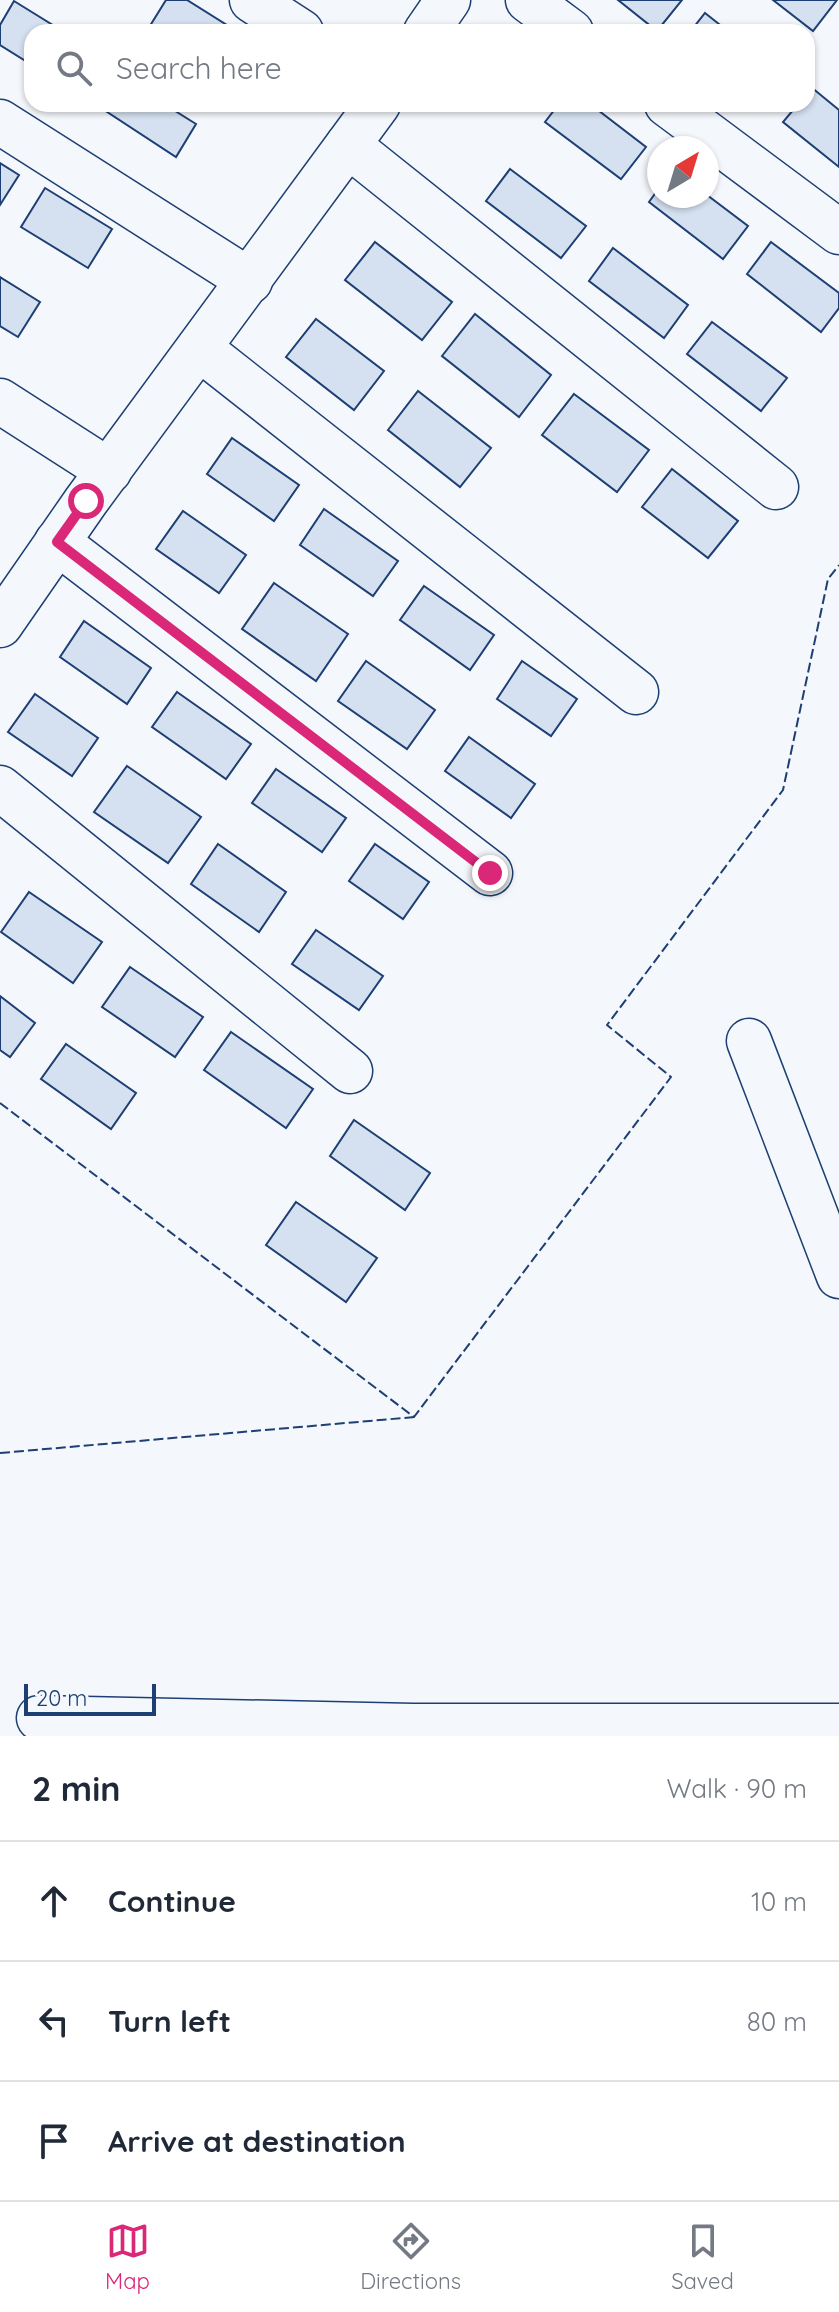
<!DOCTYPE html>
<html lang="en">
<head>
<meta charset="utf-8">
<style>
	:root { --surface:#fff; --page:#f6f6f7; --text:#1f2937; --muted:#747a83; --line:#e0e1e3; --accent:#db2777 }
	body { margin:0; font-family:Quicksand,sans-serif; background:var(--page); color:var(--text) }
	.compass { position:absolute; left:647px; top:136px; width:72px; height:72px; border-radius:50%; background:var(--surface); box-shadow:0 2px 6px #0004; rotate:38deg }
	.scale { position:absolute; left:24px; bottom:20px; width:132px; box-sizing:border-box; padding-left:8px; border:4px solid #1d3f73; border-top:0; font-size:22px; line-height:28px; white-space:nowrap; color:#1d3f73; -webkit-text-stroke:6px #f4f7fb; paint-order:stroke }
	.stop { position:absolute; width:24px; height:24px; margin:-18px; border:6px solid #db2777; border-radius:50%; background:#fff }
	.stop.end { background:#db2777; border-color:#fff; box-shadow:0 2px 8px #0008 }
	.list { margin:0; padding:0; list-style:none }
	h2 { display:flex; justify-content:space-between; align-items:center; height:104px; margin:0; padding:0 32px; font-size:34px }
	h2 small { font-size:26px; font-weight:400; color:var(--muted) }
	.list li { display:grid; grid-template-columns:52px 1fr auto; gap:24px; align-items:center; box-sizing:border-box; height:120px; padding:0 32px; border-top:2px solid var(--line) }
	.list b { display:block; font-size:30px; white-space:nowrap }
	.list em { font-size:26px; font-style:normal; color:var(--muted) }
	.icon { flex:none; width:44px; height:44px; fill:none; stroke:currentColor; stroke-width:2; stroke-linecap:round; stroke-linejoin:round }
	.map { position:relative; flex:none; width:839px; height:1736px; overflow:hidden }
	.search { position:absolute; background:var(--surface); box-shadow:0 2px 6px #0004; left:24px; right:24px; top:24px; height:88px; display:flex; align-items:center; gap:20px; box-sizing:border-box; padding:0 28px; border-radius:24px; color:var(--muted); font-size:30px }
	.sheet { height:464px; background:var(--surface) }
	nav { display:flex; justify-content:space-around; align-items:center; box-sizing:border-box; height:112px; border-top:2px solid var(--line); background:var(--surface); font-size:22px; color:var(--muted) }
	nav a { display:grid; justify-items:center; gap:4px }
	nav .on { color:var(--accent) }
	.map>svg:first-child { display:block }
	.building { fill:#d5e0f0; stroke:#1d3f73; stroke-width:2 }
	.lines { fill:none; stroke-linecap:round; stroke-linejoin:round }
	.minor-casing { stroke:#1d3f73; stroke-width:47 }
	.minor { stroke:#f4f7fb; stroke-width:44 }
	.fence { stroke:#1d3f73; stroke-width:2; stroke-dasharray:10 4; stroke-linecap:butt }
	.route { stroke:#db2777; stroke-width:10 }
</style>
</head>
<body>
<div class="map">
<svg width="839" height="1736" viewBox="0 0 839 1736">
	<rect width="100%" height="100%" fill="#f4f7fb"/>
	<g class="building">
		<path d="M166 0H187L238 32H152L148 29Z"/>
		<path d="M618 0H682L657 31Z"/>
		<path d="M773 0H837L813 31Z"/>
		<path d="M14 1 64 32H32V65L0 45V25Z"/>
		<path d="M705 13 729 32H690Z"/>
		<path d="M811 87 839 110V167L783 122 798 104H807V93Z"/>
		<path d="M95 104H164L196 124 176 157Z"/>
		<path d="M559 104H590L646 147 621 179 545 122Z"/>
		<path d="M0 163 19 175 0 205Z"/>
		<path d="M510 169 586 226 561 258 486 201Z"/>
		<path d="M45 188 112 229 88 268 21 227Z"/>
		<path d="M659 188V196L707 195 748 226 723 259 649 202Z"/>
		<path d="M375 242 452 302 422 340 345 280Z"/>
		<path d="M771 242 839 293V308L821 332 747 274Z"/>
		<path d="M613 248 688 305 664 338 589 281Z"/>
		<path d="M0 277 40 302 18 337 0 326Z"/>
		<path d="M475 314 551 375 519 417 442 356Z"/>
		<path d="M316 319 384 371 354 410 286 357Z"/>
		<path d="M712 322 787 378 761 411 687 354Z"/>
		<path d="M418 391 491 448 460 487 388 430Z"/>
		<path d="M574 394 649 450 617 492 542 435Z"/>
		<path d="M232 438 299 485 274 521 207 474Z"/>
		<path d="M672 469 738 521 708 558 642 507Z"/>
		<path d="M324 509 398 561 373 596 300 545Z"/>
		<path d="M183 511 246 555 219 593 156 549Z"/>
		<path d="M274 583 348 634 316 681 242 629Z"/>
		<path d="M424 586 494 635 470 670 400 620Z"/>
		<path d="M84 621 151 668 127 704 60 657Z"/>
		<path d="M366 661 435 710 407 749 338 701Z"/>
		<path d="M522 661 577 699 551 736 497 699Z"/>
		<path d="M177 692 251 744 226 779 152 727Z"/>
		<path d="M35 694 98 738 72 776 8 732Z"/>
		<path d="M469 737 535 784 511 818 445 771Z"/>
		<path d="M127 766 201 817 168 863 94 812Z"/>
		<path d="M276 769 346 818 322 852 252 803Z"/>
		<path d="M218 844 286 892 259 932 191 884Z"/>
		<path d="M375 844 429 882 403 919 349 881Z"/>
		<path d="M29 892 102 942 73 983 1 932Z"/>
		<path d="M316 930 383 976 359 1010 292 964Z"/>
		<path d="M130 967 203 1017 175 1057 102 1007Z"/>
		<path d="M0 996 35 1023 10 1057 0 1050Z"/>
		<path d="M231 1032 313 1089 286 1128 204 1070Z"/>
		<path d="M66 1044 136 1093 111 1129 41 1079Z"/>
		<path d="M354 1120 430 1173 405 1210 330 1156Z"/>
		<path d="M296 1202 377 1258 346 1302 266 1245Z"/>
	</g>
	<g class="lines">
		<defs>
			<g id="minor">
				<path d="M252 0 301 32"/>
				<path d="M528 0 571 32"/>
				<path d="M426 32 448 0"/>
				<path d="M667 104 839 232"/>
				<path d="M0 122 250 281"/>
				<path d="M348 145 776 487"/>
				<path d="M199 348 636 692"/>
				<path d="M0 401 109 471"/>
				<path d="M57 542 490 873"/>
				<path d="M0 625 86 501 378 104"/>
				<path d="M0 788 350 1071"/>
				<path d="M749 1041 839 1276"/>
				<path d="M39 1718 413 1726H839"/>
			</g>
		</defs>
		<use href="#minor" class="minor-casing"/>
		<use href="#minor" class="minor"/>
		<g class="fence">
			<path d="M0 1103 414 1417 671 1077 607 1025 783 790 828 579 839 565"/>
			<path d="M0 1453 415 1417"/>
		</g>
	</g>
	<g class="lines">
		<path class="route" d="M86 501 57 542 490 873"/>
	</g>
</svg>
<svg class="compass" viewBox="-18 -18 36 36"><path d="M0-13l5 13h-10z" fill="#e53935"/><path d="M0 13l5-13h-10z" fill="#747a83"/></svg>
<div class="scale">20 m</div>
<div class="stop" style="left:86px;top:501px"></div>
<div class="stop end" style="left:490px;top:873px"></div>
<div class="search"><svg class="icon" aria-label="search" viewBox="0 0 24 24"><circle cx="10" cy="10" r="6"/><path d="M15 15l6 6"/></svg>Search here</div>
</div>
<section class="sheet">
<h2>2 min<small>Walk · 90 m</small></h2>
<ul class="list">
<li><svg class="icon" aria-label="ahead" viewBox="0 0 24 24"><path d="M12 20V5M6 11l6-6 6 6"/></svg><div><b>Continue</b></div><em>10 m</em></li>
<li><svg class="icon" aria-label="left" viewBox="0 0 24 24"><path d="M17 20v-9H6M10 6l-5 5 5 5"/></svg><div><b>Turn left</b></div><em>80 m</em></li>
<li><svg class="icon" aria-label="arrive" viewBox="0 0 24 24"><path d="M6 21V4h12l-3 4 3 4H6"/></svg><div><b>Arrive at destination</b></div></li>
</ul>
</section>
<nav>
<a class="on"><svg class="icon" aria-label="map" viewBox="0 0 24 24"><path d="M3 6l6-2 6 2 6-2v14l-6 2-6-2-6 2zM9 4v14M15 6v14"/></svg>Map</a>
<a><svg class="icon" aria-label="directions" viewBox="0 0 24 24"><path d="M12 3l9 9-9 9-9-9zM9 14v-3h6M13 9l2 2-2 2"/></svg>Directions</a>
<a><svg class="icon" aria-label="saved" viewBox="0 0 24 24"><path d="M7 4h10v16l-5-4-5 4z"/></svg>Saved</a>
</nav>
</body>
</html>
